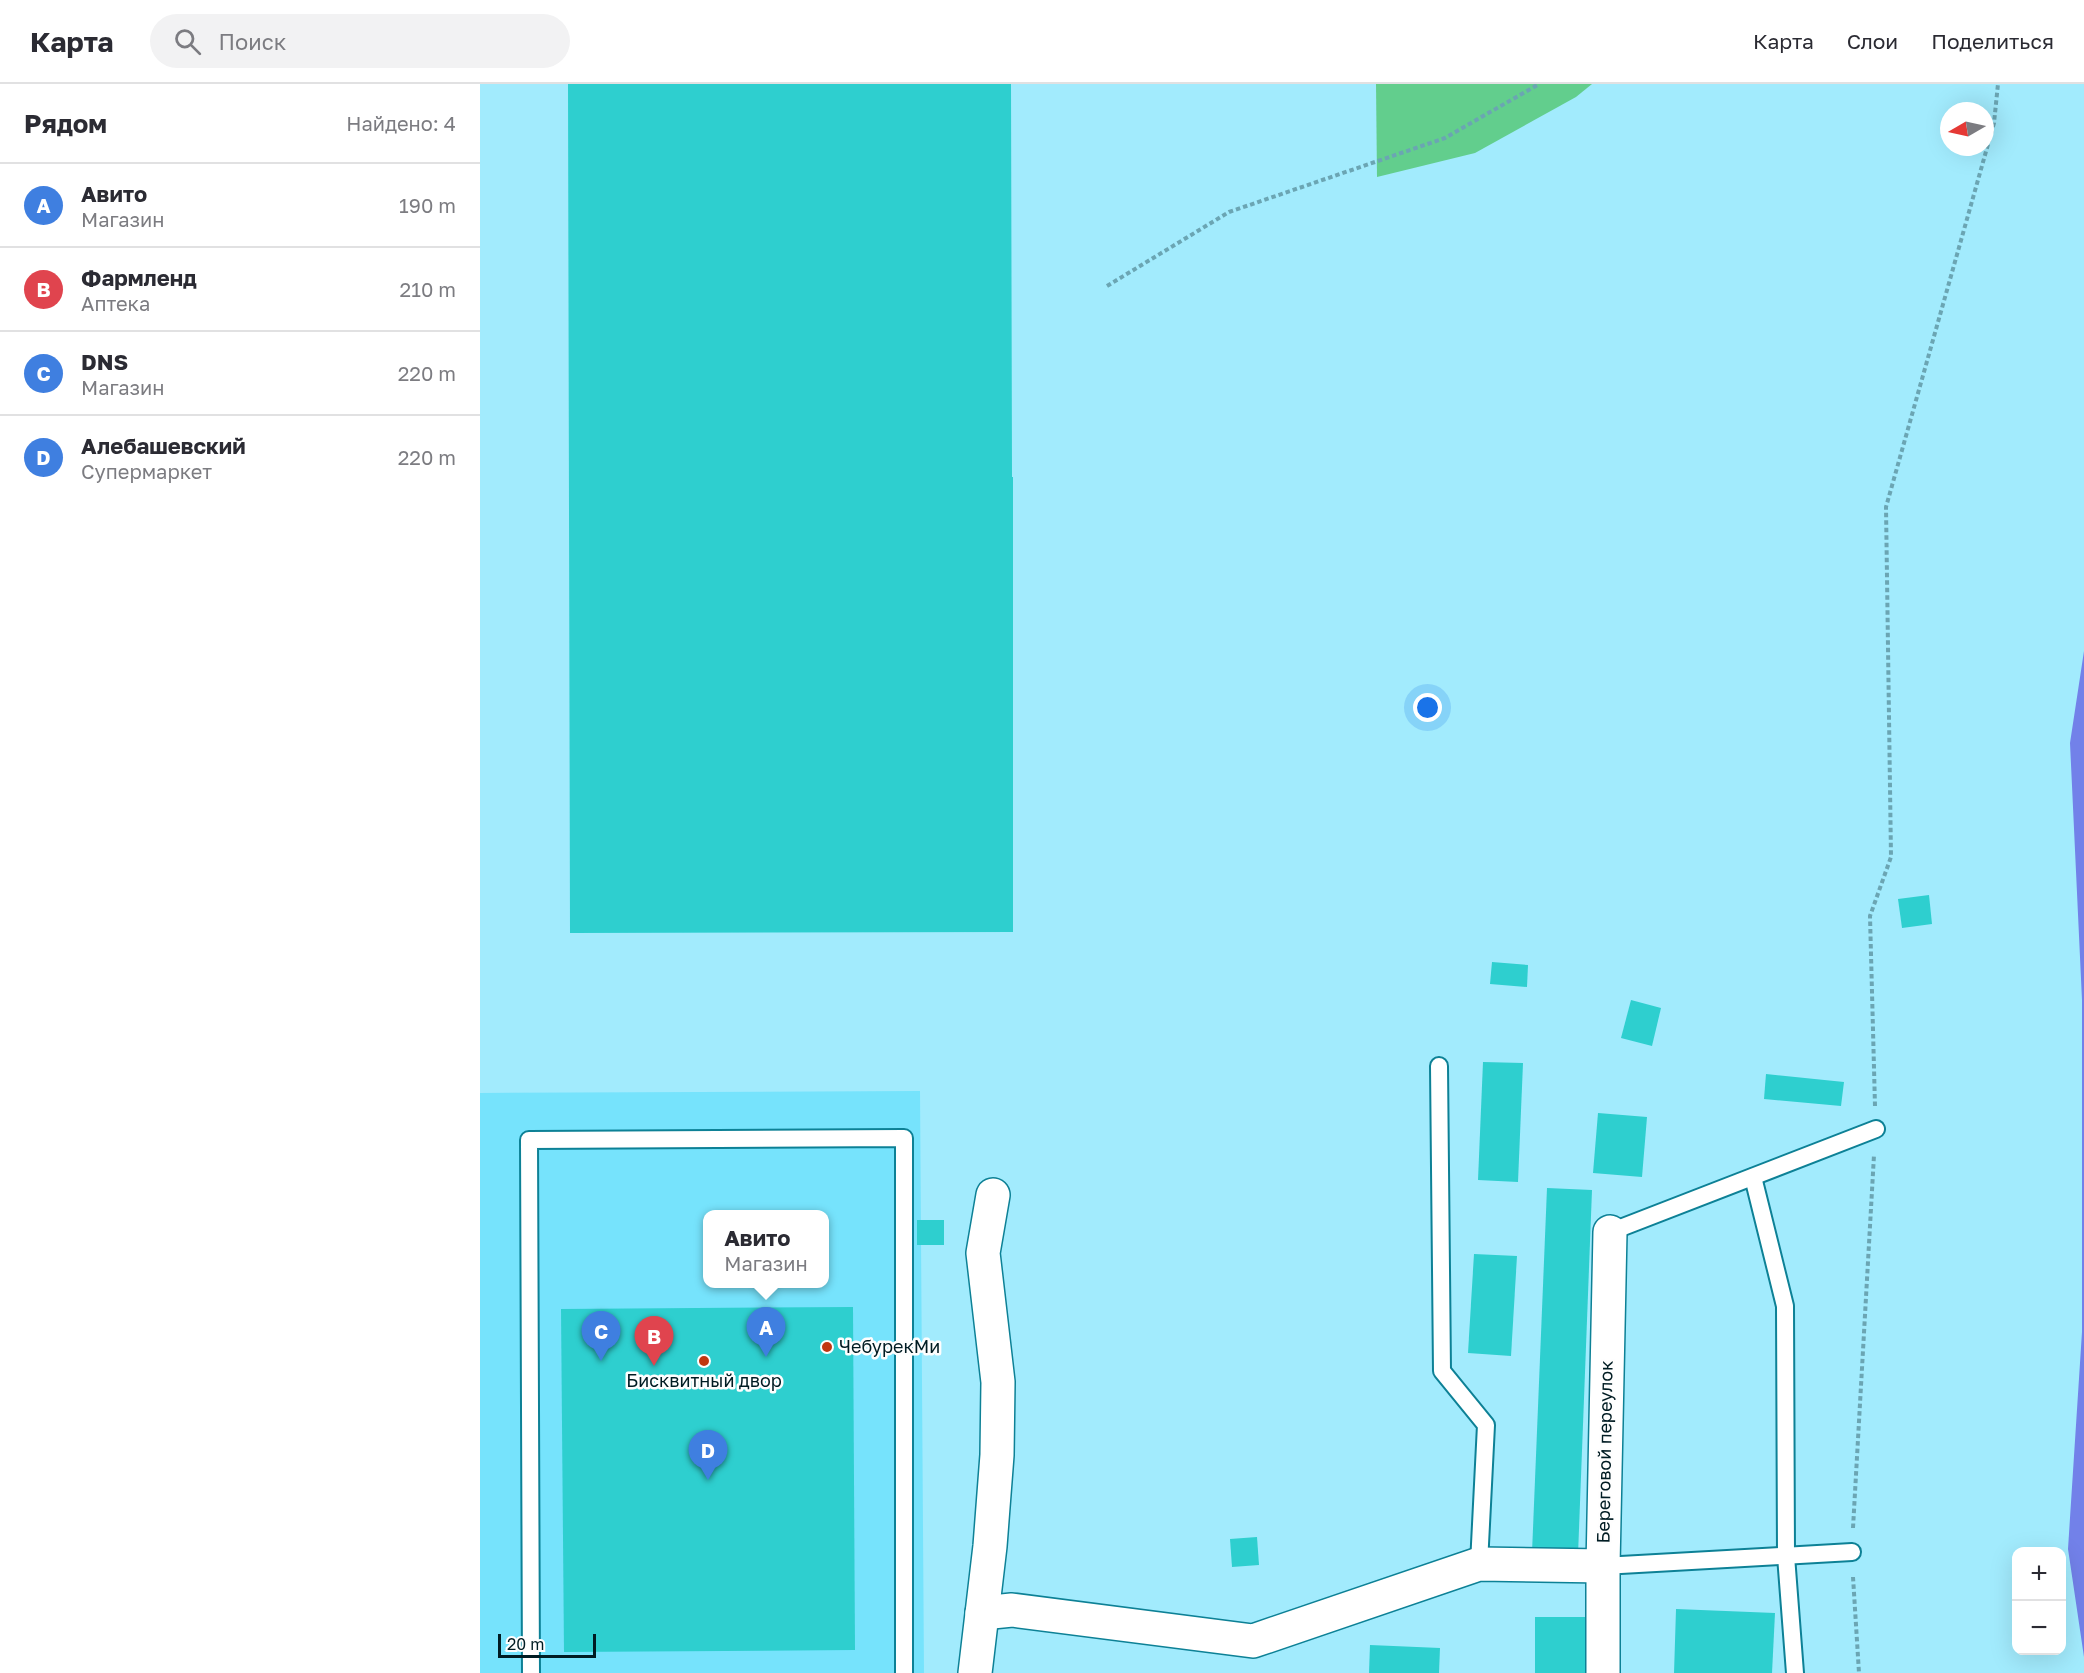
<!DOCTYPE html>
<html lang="ru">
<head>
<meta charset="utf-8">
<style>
	:root { --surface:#fff; --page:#f2f2f3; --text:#2b2b33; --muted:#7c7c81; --line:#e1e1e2; --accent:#c13711 }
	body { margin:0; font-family:"Golos Text",sans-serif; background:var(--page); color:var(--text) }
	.controls { position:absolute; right:18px; bottom:18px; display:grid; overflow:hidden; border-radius:12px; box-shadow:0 6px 24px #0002 }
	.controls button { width:54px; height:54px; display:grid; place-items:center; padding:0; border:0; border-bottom:2px solid var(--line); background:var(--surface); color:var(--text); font:30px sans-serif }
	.compass { position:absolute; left:1460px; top:18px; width:54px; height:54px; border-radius:50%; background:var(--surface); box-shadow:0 6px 24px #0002; rotate:261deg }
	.scale { position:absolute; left:18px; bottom:15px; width:98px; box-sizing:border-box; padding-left:6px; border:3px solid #001c23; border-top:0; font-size:16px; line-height:21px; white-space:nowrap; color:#001c23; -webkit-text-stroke:4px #fefefe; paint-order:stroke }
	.you { position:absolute; left:948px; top:624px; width:21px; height:21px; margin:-15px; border:4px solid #fff; border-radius:50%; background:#1a73e8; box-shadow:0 0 0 9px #1a73e833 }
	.badge { display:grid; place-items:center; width:39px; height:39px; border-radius:50%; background:var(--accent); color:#fff; font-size:20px; font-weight:700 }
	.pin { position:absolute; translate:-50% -50px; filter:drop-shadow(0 2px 3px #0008) }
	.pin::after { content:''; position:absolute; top:32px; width:21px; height:18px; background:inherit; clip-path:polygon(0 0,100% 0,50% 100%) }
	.popup { position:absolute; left:223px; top:1126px; width:126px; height:78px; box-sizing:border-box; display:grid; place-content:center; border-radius:12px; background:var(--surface); filter:drop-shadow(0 2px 4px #0005); font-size:20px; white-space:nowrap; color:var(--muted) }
	.popup b { font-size:22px; color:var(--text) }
	.popup::after { content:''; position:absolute; left:50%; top:100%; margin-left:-12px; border:12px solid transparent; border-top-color:var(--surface) }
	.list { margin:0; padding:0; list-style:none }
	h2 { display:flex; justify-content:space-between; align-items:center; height:78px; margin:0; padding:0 24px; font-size:26px }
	h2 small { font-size:20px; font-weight:400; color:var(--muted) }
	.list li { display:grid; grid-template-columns:39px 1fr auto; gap:18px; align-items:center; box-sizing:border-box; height:84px; padding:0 24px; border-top:2px solid var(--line) }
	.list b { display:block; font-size:22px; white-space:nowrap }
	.list p { margin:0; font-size:20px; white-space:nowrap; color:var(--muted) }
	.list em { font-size:20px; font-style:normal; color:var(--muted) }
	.icon { flex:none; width:33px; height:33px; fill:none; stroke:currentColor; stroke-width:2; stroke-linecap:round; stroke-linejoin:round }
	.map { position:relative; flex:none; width:1604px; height:1589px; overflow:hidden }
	header { display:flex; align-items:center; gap:36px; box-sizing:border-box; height:84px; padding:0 30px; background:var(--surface); border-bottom:2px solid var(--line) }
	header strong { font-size:28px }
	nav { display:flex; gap:33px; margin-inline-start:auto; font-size:21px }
	.search { width:420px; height:54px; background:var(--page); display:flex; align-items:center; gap:15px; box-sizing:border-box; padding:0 21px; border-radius:33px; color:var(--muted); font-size:22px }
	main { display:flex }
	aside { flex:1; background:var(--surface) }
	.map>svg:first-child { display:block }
	.built { fill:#76e3fc; fill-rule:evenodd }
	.green { fill:#62ce8d }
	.water { fill:#7281e9 }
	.building { fill:#2ecfcf }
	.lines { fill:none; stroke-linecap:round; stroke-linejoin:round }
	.service-casing { stroke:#0d8196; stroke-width:20 }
	.minor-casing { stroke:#0d8196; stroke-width:36 }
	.path { stroke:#6ba5b3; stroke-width:4; stroke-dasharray:4.5 3; stroke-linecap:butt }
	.service { stroke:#fff; stroke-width:16 }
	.minor { stroke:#fff; stroke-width:33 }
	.poi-dot { fill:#c13711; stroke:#fefefe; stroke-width:2 }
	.labels { text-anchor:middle; stroke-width:5; stroke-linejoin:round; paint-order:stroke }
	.poi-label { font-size:18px; fill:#001c23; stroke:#fefefe; text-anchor:start }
	.street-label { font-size:18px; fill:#001c23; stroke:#fefefe }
</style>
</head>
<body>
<header>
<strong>Карта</strong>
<div class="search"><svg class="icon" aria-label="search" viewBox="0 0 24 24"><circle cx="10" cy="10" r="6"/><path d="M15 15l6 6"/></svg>Поиск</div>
<nav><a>Карта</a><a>Слои</a><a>Поделиться</a></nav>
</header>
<main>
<aside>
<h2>Рядом<small>Найдено: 4</small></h2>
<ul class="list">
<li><span class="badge" style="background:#3f7fe0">A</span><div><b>Авито</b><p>Магазин</p></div><em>190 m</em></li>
<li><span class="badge" style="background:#e0444e">B</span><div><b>Фармленд</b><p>Аптека</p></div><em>210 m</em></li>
<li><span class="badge" style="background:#3f7fe0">C</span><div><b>DNS</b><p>Магазин</p></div><em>220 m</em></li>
<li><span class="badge" style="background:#3f7fe0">D</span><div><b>Алебашевский</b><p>Супермаркет</p></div><em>220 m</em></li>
</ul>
</aside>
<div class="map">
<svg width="1604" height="1589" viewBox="0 0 1604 1589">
	<rect width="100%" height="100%" fill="#a2ebfd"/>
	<path class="built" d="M440 1007 444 1589H0V1009ZM228 1130H344V1200H228Z"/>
	<path class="green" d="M896 0H1112L1096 13 995 69 897 93Z"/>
	<path class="water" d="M1604 567V1573L1588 1465 1602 1248V916L1590 659Z"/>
	<g class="building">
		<path d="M88 0H531L532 393H533V848L90 849Z"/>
		<path d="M1449 811 1452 840 1422 844 1418 815Z"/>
		<path d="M1012 878 1048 881 1047 903 1010 900Z"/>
		<path d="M1151 916 1181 924 1172 962 1141 954Z"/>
		<path d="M1003 978 1043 979 1038 1098 998 1096Z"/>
		<path d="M1286 990 1364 998 1361 1022 1284 1015Z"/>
		<path d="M1118 1029 1167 1033 1162 1093 1113 1089Z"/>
		<path d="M1067 1104 1112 1106 1098 1471 1052 1469Z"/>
		<rect x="437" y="1136" width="27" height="25"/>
		<path d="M994 1170 1037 1172 1031 1272 988 1269Z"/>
		<path d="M373 1223 375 1566 84 1568 81 1225Z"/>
		<path d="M777 1453 779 1481 752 1483 750 1455Z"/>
		<path d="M1196 1525 1295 1529 1292 1589H1194Z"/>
		<rect x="1055" y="1533" width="53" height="56"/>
		<path d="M890 1561 960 1564 959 1589H889Z"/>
	</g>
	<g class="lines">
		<defs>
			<g id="service">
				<path d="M959 982 962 1287 1006 1341 999 1480"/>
				<path d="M1273 1093 1305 1222 1306 1472 1315 1589"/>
				<path d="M1130 1148 1396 1045"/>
				<path d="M1123 1482 1372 1468"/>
				<path d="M51 1589 49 1056 424 1054V1589"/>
			</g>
			<g id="minor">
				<path d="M502 1529 532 1526 773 1557 999 1480 1123 1482"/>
				<path d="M495 1589 510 1462 517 1371 518 1298 503 1169 513 1111"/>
				<path d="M1123 1589V1482L1130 1148"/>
			</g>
		</defs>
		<use href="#service" class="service-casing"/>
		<use href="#minor" class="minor-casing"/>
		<g class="path">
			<path d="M627 202 749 128 965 54 1059 0"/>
			<path d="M1395 1022 1390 832 1411 773 1406 423 1514 39 1518 0"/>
			<path d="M1373 1444 1394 1071"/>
			<path d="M1373 1493 1379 1589"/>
		</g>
		<use href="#service" class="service"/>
		<use href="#minor" class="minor"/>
	</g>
	<g class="poi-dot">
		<circle cx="347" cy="1263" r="6"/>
		<circle cx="224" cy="1277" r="6"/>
	</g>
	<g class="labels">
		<g class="poi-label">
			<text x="359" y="1269">ЧебурекМи</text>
			<text x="224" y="1303" text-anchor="middle">Бисквитный двор</text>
		</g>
		<g class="street-label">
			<text transform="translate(1125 1368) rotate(-89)" y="6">Береговой переулок</text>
		</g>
	</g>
</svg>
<div class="controls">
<button>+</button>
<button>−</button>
</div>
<svg class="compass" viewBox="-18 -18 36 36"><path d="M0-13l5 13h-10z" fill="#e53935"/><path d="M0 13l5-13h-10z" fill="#7c7c81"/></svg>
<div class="scale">20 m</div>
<div class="you"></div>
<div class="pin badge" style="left:286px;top:1273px;background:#3f7fe0">A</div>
<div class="popup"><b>Авито</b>Магазин</div>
<div class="pin badge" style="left:174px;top:1282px;background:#e0444e">B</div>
<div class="pin badge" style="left:121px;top:1277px;background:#3f7fe0">C</div>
<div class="pin badge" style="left:228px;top:1396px;background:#3f7fe0">D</div>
</div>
</main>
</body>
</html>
